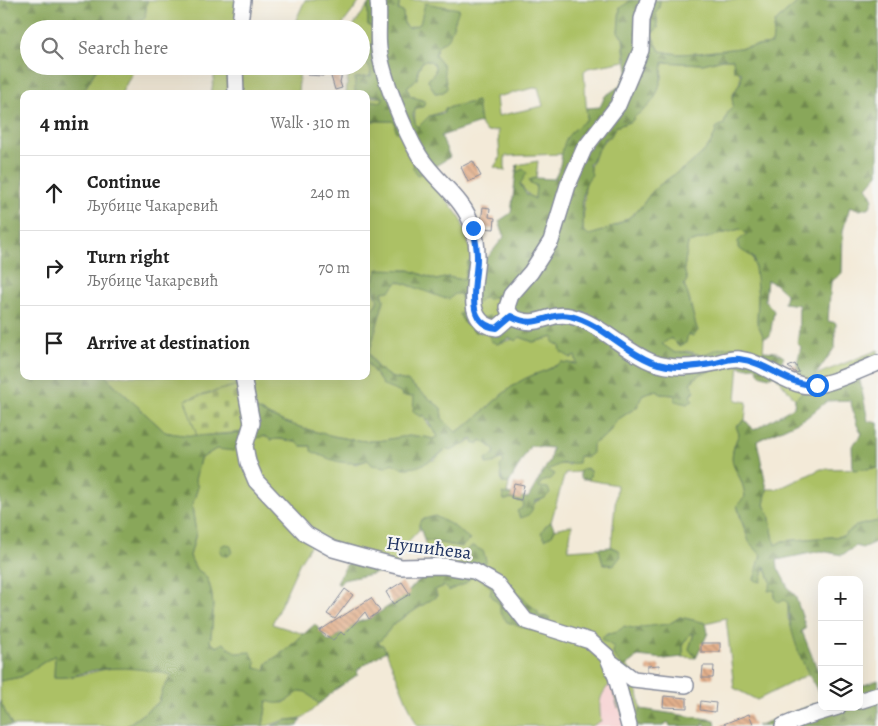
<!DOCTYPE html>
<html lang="en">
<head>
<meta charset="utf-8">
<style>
	:root { --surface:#fff; --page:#f2f2f2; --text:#222; --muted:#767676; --line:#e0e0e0 }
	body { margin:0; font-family:Alegreya,serif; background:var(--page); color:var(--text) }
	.controls { position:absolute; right:15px; bottom:15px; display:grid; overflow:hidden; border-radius:10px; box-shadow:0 5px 20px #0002 }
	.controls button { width:45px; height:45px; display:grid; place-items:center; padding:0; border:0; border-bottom:1px solid var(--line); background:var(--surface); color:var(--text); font:25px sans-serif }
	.stop { position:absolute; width:15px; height:15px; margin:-11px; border:4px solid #1a73e8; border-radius:50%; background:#fff }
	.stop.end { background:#1a73e8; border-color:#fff; box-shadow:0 1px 5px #0008 }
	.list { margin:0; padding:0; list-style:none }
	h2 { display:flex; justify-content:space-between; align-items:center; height:65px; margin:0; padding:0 20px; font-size:21px }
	h2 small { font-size:16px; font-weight:400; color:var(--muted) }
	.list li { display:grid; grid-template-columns:32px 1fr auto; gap:15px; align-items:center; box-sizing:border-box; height:75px; padding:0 20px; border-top:1px solid var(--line) }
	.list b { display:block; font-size:19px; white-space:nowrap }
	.list p { margin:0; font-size:16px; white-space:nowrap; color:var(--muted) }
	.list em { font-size:16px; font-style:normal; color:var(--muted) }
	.icon { flex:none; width:28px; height:28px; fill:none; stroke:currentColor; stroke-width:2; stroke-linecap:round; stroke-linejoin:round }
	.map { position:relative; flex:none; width:878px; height:726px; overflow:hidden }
	.search { position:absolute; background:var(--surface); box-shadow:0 5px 20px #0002; left:20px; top:20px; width:350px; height:55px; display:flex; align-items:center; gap:12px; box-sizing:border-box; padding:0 18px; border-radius:28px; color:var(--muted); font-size:19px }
	.panel { position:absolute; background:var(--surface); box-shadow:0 5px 20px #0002; left:20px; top:90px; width:350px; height:290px; border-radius:10px }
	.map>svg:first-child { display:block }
	.built { fill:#f7cfd0 }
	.grass { fill:#acc165; stroke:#647862; fill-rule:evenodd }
	.forest { fill:url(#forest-firs); stroke:#526b5c; fill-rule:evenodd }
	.cemetery { fill:url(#cemetery-stones); stroke:#647862 }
	.building { fill:url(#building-back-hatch) }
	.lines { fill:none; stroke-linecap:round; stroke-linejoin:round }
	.minor-casing { stroke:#878c9b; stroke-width:18 }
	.minor { stroke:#fff; stroke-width:15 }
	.route { stroke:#1a73e8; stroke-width:6 }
	.labels { text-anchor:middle; stroke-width:4.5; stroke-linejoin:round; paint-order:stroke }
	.street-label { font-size:19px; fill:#1b2f5e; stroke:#f6f6f2 }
</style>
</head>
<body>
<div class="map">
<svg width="878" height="726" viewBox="0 0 878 726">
	<defs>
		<pattern id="forest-firs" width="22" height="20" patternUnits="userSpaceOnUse" patternTransform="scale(1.25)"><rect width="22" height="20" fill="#89a75a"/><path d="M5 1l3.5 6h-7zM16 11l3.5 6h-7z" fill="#6f884e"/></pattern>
		<pattern id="cemetery-stones" width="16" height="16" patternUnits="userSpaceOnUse" patternTransform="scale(1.25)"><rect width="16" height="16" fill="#acc165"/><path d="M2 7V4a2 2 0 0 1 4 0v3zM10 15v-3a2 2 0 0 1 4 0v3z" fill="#8b9d56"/></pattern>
		<pattern id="building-back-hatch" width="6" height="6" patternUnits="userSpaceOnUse" patternTransform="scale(1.25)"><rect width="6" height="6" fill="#e3b08c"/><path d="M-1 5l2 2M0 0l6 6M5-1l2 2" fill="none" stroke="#b79076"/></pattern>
	</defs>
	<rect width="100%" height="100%" fill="#f6f6f2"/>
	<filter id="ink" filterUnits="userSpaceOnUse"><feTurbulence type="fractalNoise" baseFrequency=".02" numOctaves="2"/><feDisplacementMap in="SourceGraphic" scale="10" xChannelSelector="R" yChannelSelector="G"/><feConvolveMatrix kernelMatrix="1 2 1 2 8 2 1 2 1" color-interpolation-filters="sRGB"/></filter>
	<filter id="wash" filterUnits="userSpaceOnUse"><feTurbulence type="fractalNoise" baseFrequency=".0096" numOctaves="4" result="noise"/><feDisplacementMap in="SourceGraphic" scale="20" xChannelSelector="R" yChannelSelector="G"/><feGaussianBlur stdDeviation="1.12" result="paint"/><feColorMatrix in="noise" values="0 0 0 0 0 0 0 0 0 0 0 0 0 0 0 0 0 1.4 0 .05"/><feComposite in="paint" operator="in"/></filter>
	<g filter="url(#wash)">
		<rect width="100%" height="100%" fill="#f3ead8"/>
		<path class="built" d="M610 684 626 726H592L601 721 598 703 602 693Z"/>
		<g class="grass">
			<path d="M147 0H250L246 29H128L145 18Z"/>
			<path d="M305 0H361L339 29H295V22Z"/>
			<path d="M400 0H632L620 8 618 32 623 38 625 61 588 68 584 71 587 119C574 130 566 137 563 154L505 156V171L494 167 500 158 498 130 487 132 480 123 476 101 429 116 419 127 416 126C413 115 416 108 415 97L410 96 407 87 417 79 418 70 423 61H430L435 65V72L428 80 435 93 443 92 447 88 435 55 438 46 449 38 420 24 409 28C400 21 397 11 400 0ZM538 87 543 106 498 116 496 97Z"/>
			<path d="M660 0H800L775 22 772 44 699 53 678 54 660 51 651 34 658 28 656 12 659 8Z"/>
			<path d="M368 5V25L375 29 374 44 361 48V29H351Z"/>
			<path d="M723 59H733C743 77 743 79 732 96L733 106 727 114 724 125 717 127C710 158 678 169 656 188 650 193 645 202 639 209 627 221 606 231 589 235L583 231C585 198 581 180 598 150 602 143 603 140 611 136L615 127 632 121 636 114 644 110 662 79 663 62 703 64Z"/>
			<path d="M361 62 368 65 371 70 366 92 372 97H383L382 102 366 106V94H346L349 66H361Z"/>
			<path d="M98 66H136L121 94H82Z"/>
			<path d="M216 66 289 68V66H300L298 94H211Z"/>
			<path d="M366 121H392L395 122V128L403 130 414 163 426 172 461 219 474 261 468 262 464 280 448 277 437 280 409 270 374 293 378 300 366 322Z"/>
			<path d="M538 161 536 178 529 180 536 184 535 199C522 191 517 181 517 165Z"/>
			<path d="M740 229 748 233 756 272 758 298 757 322 764 338 763 355 720 348 702 355 687 351 675 353 661 344 671 338 698 331C692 316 691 299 684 285L687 280 684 269 688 243Z"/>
			<path d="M398 281 411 286 461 294 462 308 464 312 460 314 476 321 466 303 469 294 483 298 507 296 497 344 520 337 533 342 554 337 560 346 575 356 577 364 561 362C548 372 533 373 519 382 496 396 480 419 456 432L442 418 441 408 407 381 390 377 377 367 369 353 384 300 382 292Z"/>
			<path d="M878 350V369L807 388 795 399 775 375 810 383 818 374Z"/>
			<path d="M366 361 384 386 414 397 426 421 438 436 433 439C407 431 391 442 368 441 334 439 286 425 256 409L251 390V376H366Z"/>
			<path d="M736 363 739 364 736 400 747 402 745 420 736 426 739 434C722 470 742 466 745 497L737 505C742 525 747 540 761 555L754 580 764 565 771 582 788 603V618L809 674 757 700 734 688 726 618 706 623 680 617 669 624 605 634 635 677 641 709 633 722 641 726H626L604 659 538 616 537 611 526 603 499 577 460 554 466 559V565L430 560 424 540 461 547 419 524V530L400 550 396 569 352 563 314 540 300 562 272 624 304 634 286 650 267 663 265 671 255 668 223 643 217 647 210 643C213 623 216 594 206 577 204 574 201 572 197 570 194 566 192 561 190 556L196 534 192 506 198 487 195 480 200 459 216 449 242 439 239 433 297 442 301 446H311L356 464 368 460 392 463 434 460 446 449C459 451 467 438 481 440 486 441 487 445 493 448L495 453 486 460 493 463 502 458 504 462 502 483H509L507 494H503L504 500 512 499 524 503 522 508 545 498 539 487 541 482 551 479 554 475 547 470 560 464 569 465 599 439 608 434 617 420 637 407 643 394 657 390 660 394 690 396V383L700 374ZM587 468 591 472 588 480 617 485 611 547 619 550 614 565 603 564 599 548 568 550 572 525 555 529 552 535 545 526 551 522 565 473 579 472Z"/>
			<path d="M105 376H201L241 384 185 400 197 436 179 435 165 432Z"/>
			<path d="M878 468V521L856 526 843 536 783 541 775 546 769 514 764 505 767 489H778L821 469Z"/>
			<path d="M474 573 492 588 490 594 500 605 589 648 603 661 610 684C598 697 599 704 601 721L592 726H417L386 651 378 643 395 623 437 596 435 590Z"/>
			<path d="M694 633 689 649 696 658 683 657V644L690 634Z"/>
			<path d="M55 655 54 677C78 680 102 666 127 667 141 667 158 672 173 674L163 689 159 702 126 726H12L0 701V681L21 677Z"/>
			<path d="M300 690 306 692 319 704C303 718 307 718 287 720 278 721 272 726 263 726L267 701 284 703Z"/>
		</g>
		<g class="forest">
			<path d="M0 0H147L145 18 128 29H29V66H98L82 94H24V376H105L165 432C190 438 214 435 239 433L242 439 234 451 216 449 200 459 195 480 198 487 192 506 196 533 190 556C192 561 194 566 197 570 201 572 204 574 206 577 216 594 213 623 210 642L217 647 223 643 236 653 250 652 256 662 255 668 265 670 267 663 286 650 315 624 329 642 358 622 371 618 404 596 423 576V571L466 565V559L460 554 473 546 483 551 486 560 485 568 492 567 496 577C509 579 524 602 538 611V616L549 617 548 632 593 646 604 659 618 708 603 661 589 648 507 622 500 612V605L490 594 492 588 474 573 465 584 448 591 444 586 435 590 437 596 395 623 378 643 383 645 386 651 358 669 357 675 335 690 319 704 306 692 300 691C288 700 282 707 267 701L263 726H126L159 702 163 689 172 675C147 669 122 666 95 670 80 673 69 679 54 677L55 655 21 677 0 681Z"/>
			<path d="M371 0H400L398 10 403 12 404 24 409 28 420 24 425 3 459 9 449 38 438 46 435 55 443 65 447 88 444 92 435 93 428 80 435 72V65L430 61H423L418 70 417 79 407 87 410 96 425 101 423 107 416 108 413 115 416 126 418 127 429 116 444 113 445 108 477 101 480 123 441 136 450 157 426 172 417 175 413 168 414 163 403 131 396 132 395 122 392 121H366L368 100 382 102 383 97 355 92V78L371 76C371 68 369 65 361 62V48L374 44 375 29 368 25V5Z"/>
			<path d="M632 0H660L659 8 656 12 658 28 651 34 660 51 678 54 699 53 772 44 775 22 800 0H878V174L867 187 873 199 870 207 860 210 850 206 843 231 842 273 831 282 828 321 836 323 835 347 810 383 798 377 797 363 801 347 797 343C800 330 798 318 799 305L784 303 786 294 775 284 767 280 765 300 774 311 770 336 764 338 757 322 758 298 754 258 738 248V241L747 234 740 229 688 243 684 269 687 280 684 285C691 300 692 316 698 331L693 336 688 334 686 343 679 346 671 338 662 344 675 353C689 350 693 356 702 355 709 354 715 349 721 348 734 346 752 346 763 354L764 351 776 352 784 357 775 375 769 377 759 374 756 367 743 368 736 363 700 374 690 383 695 391 690 396 693 401 687 404 675 401V395L660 394 657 390 643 394 637 407 617 420 608 434 592 445V453L587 457 579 456 578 463 560 464 548 470 555 474 551 479 541 482 539 487 548 488 550 493 545 498 535 501C532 511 531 516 520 518L517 511 522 508 524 503 512 499 504 500 502 493 528 498 550 460 552 448 530 446 509 483H502L500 466 504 462 501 458 493 463 486 464V460L495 453 493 448 481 440 479 444H474L472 439 453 450 446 449C432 461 410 476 392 463L386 467 372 465 368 460C346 467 330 460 311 451V446H301C294 439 281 438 271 440L265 436 253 439 256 409C286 425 334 439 368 441 391 442 407 431 433 439L438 436 423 414 421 417 413 412 414 397 402 396 401 393 384 386 366 361V322L378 300C371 288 373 281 378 269L409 270 437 280 448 277 464 280 468 262 487 258 504 237 499 221 511 213 517 165V172L523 169 527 173 520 184 526 194 535 199 536 185 530 184 529 180 536 178 554 179C563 166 560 152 566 139 571 131 580 125 587 119L586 108 600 107 605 96 620 86 628 71 623 38 618 32 620 8ZM723 59H733L734 71 741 72V81L732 97 733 106 727 114 724 124 717 127C710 158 678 169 656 188 650 193 645 202 639 209 628 221 606 231 589 235L583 231C584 213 578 188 592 175L589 165 604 139 611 136 615 127 632 121C636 114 638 115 644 110 659 99 662 79 663 62L703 64ZM398 281 443 298 450 299 454 294H461L464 312 459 314 465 324 476 333 479 327 493 324 490 316 476 320 466 303 469 294 478 303 483 298 489 299 495 296 499 302 507 296 503 320 489 333 491 341 497 344 510 338 516 341 520 337 533 342 554 337 553 342 560 346 561 352 571 358 575 356 577 364 561 362C548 372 533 373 519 382 496 396 480 419 456 432L442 418 441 408 407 381 390 377 377 367 369 354 384 300 382 292 390 291Z"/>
			<path d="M859 375 868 421 878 423V468L853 470 852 446 862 434 857 425 850 400 827 401 806 418 757 441 767 489 764 505 769 514 775 545 783 541 843 536 856 526 878 521V541L862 548 856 546 842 555 821 551 777 560 778 568 789 589 795 595 806 628 802 631 822 681V698C805 670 789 637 788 603L784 600 779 603 774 598 775 590 768 591 771 582 765 566 761 582 754 580 761 555 749 542 737 505 745 497C742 466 722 471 739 434L736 426 745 420 754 430 794 407 795 399 807 388Z"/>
			<circle cx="585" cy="474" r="5.5"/>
			<path d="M435 516 452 525 470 539 462 547 424 540 419 524 421 520Z"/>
			<path d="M551 522 555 529 552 535 545 539 541 533 545 526Z"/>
			<circle cx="226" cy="550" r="6"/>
			<path d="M611 547 619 550 621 556 614 565 603 564 599 548Z"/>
			<path d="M359 553 396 569 343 580 339 585 337 582 347 564 352 563Z"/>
			<path d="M680 617 706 623 708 633 696 658 689 649 694 634H690L683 644V657L665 659 638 656 623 668 613 654 614 647 601 639C608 631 618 634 624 626L638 629 641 627 669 624Z"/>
			<path d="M878 680V726H757L822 701V707H859V687Z"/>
			<path d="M0 701 12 726H0Z"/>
			<path d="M641 709 715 720 716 726H706L704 723 702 726H670L668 722 663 726H641L633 722Z"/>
			<path d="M301 719 298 726H272L287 720Z"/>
		</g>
		<path class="cemetery" d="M241 384 250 421 244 432 197 436 185 400Z"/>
		<g id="blocks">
			<g class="building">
				<path d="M308 66H325L323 76 307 75Z"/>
				<path d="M328 66H344L340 82 342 88 335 90Z"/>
				<path d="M473 161 481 176 468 182 461 167Z"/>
				<path d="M483 207 490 208 489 217 495 218 494 229 483 228 481 222Z"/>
				<path d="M795 364 799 372 796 373 788 367Z"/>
				<path d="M514 483 524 485 521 500 511 498Z"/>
				<path d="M402 582 410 594 393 604 386 592Z"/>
				<path d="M345 589 353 595 335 619 327 614Z"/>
				<path d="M371 598 380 611 369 619 365 612 344 635 341 632 333 640 319 631Z"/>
				<rect x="701" y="643" width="19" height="9"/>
				<path d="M659 665 660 673 647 671V666Z"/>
				<path d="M703 666H714L713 678H702Z"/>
				<path d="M664 696 687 698V708L663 707Z"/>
				<path d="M701 701 716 703 715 712 700 710Z"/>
				<path d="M749 714 754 726H721V725Z"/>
			</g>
		</g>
	</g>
	<g filter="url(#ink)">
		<use href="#blocks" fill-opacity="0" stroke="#878c9b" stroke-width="1"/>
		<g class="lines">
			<defs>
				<g id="minor">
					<path d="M378 0C380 17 377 33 379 49 382 76 405 132 419 155 435 182 464 197 473 228 476 236 477 249 477 258 476 281 462 324 497 328L511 316"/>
					<path d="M239 29 243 0"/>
					<path d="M235 66 236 94"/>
					<path d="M511 316C538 331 548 311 570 316 602 324 622 350 652 362 673 370 695 367 716 363 723 361 732 358 739 359 763 362 779 380 802 385 820 390 860 370 878 363"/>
					<path d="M511 316 507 307 511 295 531 272 551 241 568 185 584 149 618 105 641 50 642 19 648 0"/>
					<path d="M243 376 252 423 245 446 248 462 256 481 306 534 333 549 362 557 401 567 444 566 474 571 497 584 526 621 590 641 607 656 616 677 629 726"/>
					<path d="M612 663 633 679 686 685"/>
					<path d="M859 701 878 695"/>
					<path d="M783 726 802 718 838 707"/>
				</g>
			</defs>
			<use href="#minor" class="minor-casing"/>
			<use href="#minor" class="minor"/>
		</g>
	</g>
	<g class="lines" filter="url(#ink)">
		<path class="route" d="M473 228C475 237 477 247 477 256 478 279 461 324 497 328L511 316C538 331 548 311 570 316 602 324 622 350 652 362 673 370 695 367 716 363 723 361 731 358 739 359 768 362 787 386 817 385"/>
	</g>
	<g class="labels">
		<g class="street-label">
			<text transform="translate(429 547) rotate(7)" y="7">Нушићева</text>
		</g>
	</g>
</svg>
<div class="controls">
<button>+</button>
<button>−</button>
<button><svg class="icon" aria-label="layers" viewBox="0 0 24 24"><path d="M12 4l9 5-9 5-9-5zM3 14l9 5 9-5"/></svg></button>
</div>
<div class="stop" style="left:817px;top:385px"></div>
<div class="stop end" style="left:473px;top:228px"></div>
<div class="search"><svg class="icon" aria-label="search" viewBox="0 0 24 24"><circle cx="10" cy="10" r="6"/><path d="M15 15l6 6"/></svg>Search here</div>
<section class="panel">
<h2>4 min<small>Walk · 310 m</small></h2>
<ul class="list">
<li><svg class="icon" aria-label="ahead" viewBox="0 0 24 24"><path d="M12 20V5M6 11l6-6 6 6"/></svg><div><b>Continue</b><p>Љубице Чакаревић</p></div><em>240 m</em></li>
<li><svg class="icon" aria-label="right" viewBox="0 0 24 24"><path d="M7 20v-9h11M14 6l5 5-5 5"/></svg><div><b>Turn right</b><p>Љубице Чакаревић</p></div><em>70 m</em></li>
<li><svg class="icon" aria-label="arrive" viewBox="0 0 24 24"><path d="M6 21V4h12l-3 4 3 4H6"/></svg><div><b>Arrive at destination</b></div></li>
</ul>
</section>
</div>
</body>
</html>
